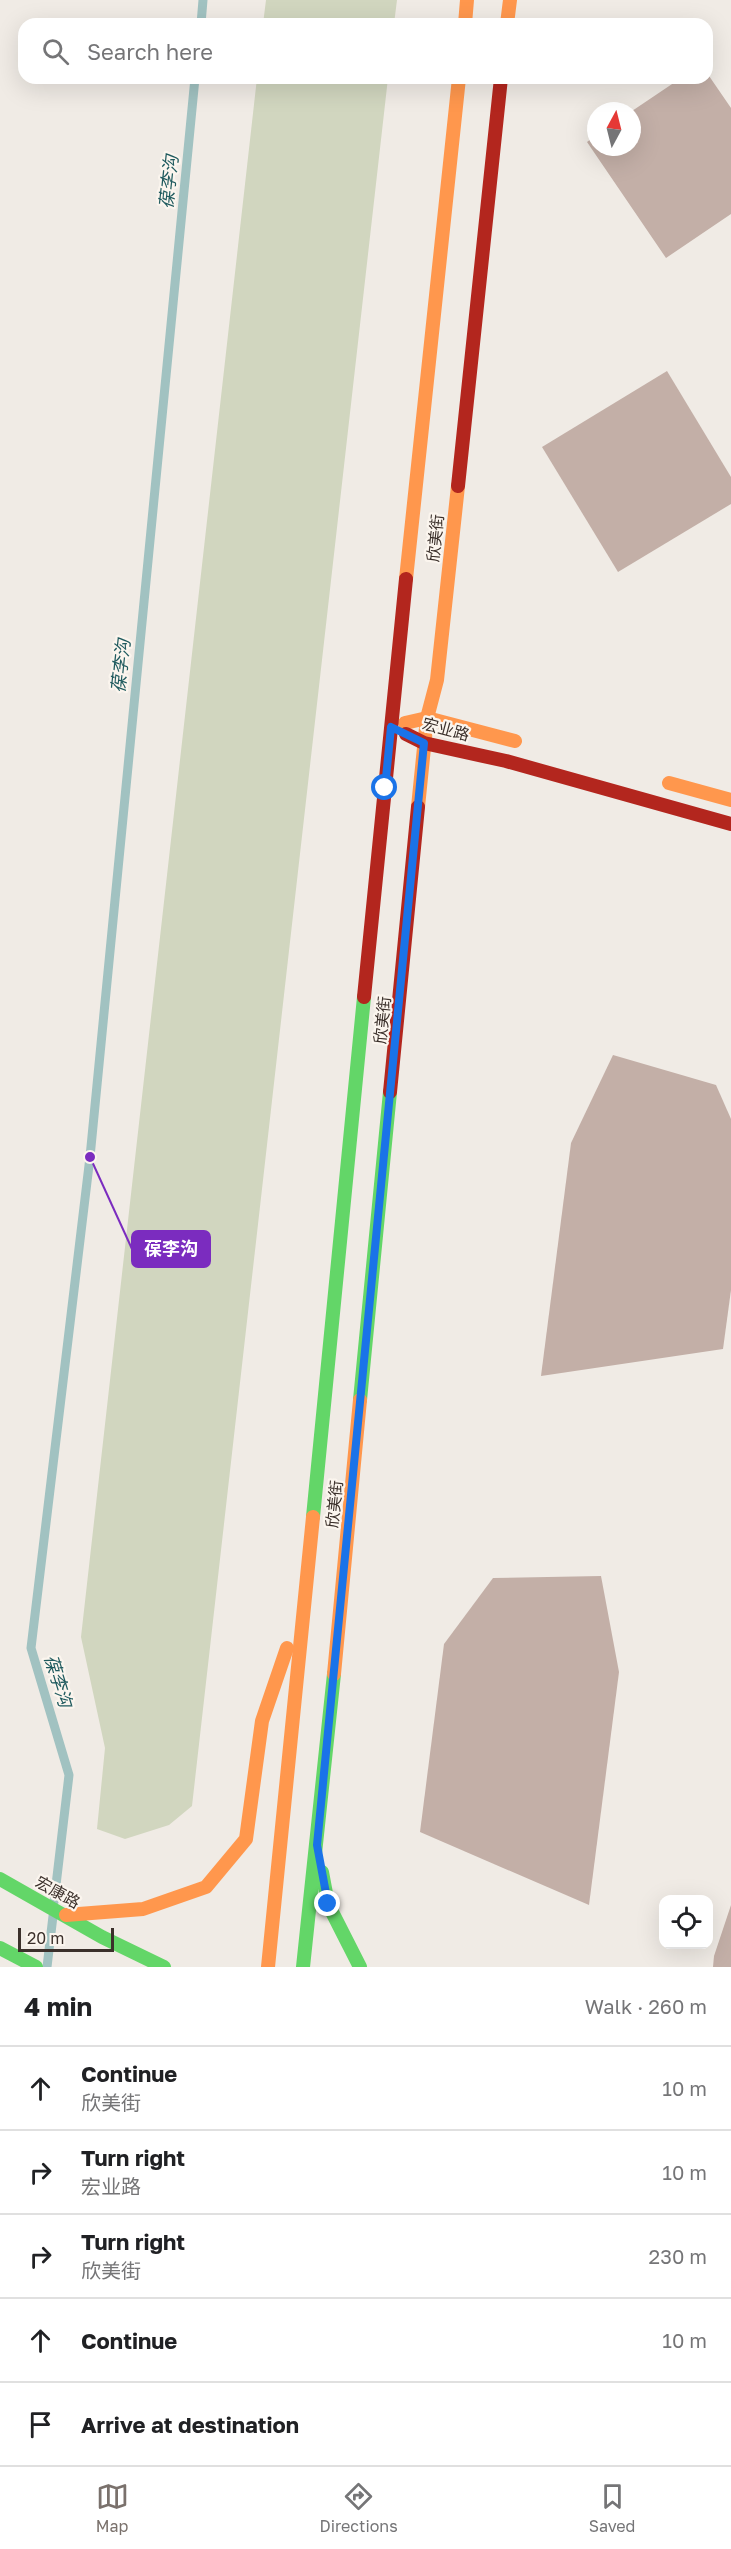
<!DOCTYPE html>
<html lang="en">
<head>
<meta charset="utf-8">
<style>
	:root { --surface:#fff; --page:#f6f6f6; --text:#202124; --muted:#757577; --line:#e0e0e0; --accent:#7a716c }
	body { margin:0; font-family:"Golos Text","Noto Sans SC",sans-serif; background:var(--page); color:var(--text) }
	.controls { position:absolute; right:18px; bottom:18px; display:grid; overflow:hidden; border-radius:12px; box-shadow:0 6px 24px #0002 }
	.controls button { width:54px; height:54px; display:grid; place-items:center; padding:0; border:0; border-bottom:2px solid var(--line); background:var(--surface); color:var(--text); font:30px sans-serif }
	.compass { position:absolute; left:587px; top:102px; width:54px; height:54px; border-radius:50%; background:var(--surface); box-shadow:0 6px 24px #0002; rotate:7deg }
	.scale { position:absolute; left:18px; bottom:15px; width:96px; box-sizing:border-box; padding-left:6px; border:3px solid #3b302b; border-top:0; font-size:16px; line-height:21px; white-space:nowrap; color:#3b302b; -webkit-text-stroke:4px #fbf5ee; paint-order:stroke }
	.stop { position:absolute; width:18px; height:18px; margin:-14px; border:4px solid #1a73e8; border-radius:50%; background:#fff }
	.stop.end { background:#1a73e8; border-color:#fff; box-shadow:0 2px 6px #0008 }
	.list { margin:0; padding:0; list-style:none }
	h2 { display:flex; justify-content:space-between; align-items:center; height:78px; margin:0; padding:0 24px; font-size:26px }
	h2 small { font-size:20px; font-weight:400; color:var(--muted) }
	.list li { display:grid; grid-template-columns:39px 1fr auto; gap:18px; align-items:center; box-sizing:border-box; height:84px; padding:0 24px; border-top:2px solid var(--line) }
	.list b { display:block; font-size:22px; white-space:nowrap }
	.list p { margin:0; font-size:20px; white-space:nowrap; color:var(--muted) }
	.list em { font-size:20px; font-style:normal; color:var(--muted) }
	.icon { flex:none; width:33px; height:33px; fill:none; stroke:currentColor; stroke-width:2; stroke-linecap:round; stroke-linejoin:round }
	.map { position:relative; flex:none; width:731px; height:1967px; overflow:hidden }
	.search { position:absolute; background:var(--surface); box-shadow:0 6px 24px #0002; left:18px; right:18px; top:18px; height:66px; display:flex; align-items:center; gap:15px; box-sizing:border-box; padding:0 21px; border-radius:18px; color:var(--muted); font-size:22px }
	.sheet { height:498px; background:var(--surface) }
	nav { display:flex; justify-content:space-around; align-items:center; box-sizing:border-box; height:84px; border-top:2px solid var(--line); background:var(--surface); font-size:16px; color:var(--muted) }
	nav a { display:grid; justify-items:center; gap:3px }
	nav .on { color:var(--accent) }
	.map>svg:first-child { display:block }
	.green { fill:#d1d6bf }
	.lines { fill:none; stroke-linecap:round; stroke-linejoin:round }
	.stream { stroke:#a1c2c1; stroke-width:9 }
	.building { fill:#c3afa7 }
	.fast { stroke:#63d668; stroke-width:14 }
	.slow { stroke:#ff974d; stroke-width:14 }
	.jam { stroke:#b3261e; stroke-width:14 }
	.route { stroke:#1a73e8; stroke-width:8 }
	.labels { text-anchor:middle; stroke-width:4.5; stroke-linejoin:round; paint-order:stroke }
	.street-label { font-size:16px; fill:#3b302b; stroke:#fbf5ee }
	.water-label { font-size:18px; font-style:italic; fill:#1f5a5e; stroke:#fbf5ee }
	.leader { fill:none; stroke:#7b2cbf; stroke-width:2 }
	.callout-dot { fill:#7b2cbf; stroke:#fbf5ee; stroke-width:2 }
	.callout { fill:#7b2cbf; stroke:#7b2cbf; stroke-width:2 }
	.callout-label { font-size:18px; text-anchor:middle; font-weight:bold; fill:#fff }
</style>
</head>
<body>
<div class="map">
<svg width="731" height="1967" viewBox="0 0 731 1967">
	<rect width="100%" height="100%" fill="#f0ebe5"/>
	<g class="green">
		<path d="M266 0H397L394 24H263Z"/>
		<path d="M257 78H388L192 1806 169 1825 125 1839 97 1829 105 1748 81 1637Z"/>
	</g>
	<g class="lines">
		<g class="stream">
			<path d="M201 24 203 0"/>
			<path d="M54 1902 69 1775 31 1648 90 1157 195 78"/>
			<path d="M47 1967 53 1916"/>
		</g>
	</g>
	<g class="building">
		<path d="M707 73 731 108V214L666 258 587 142 596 135V147H632V111L681 78H707Z"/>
		<path d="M667 371 731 477V504L618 572 542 447Z"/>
		<path d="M613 1055 716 1085 731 1119V1290L723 1349 541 1376 571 1143Z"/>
		<path d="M601 1576 619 1672 589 1905 420 1832 444 1644 493 1578Z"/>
		<path d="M731 1905V1967H713L714 1956Z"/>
	</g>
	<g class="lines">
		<g class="fast">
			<path d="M360 1400 390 1092"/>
			<path d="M313 1517 364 997"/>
			<path d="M322 1872 328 1904 360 1967"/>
			<path d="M0 1879 102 1937 164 1967"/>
			<path d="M0 1948 36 1967"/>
			<path d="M303 1967 334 1674"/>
		</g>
		<g class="slow">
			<path d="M465 24 467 0"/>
			<path d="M507 24 510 0"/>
			<path d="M406 579 459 78"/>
			<path d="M405 723 427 718 515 741"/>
			<path d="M669 783 731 800"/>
			<path d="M418 807 427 718 437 680 458 486"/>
			<path d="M334 1674 360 1400"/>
			<path d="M66 1915 143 1909 206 1887 246 1839 262 1721 287 1648"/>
			<path d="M268 1967 313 1517"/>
		</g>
		<g class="jam">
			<path d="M458 486 501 78"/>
			<path d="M406 734 424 743 506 761 731 824"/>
			<path d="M364 997 406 579"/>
			<path d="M390 1092 418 807"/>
		</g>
	</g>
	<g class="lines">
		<path class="route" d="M328 1904 317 1845 424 743 391 727 385 788"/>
	</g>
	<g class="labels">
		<g class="street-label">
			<text transform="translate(435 538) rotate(-84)" y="6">欣美街</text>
			<text transform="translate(446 729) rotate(15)" y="6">宏业路</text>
			<text transform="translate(382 1020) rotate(-84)" y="6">欣美街</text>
			<text transform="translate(334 1504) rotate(-84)" y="6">欣美街</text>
			<text transform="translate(58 1892) rotate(29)" y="6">宏康路</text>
		</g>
		<g class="water-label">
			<text transform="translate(169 182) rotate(-84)" y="6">葆李沟</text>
			<text transform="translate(121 666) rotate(-84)" y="6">葆李沟</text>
			<text transform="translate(58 1681) rotate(73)" y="6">葆李沟</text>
		</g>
	</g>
	<path class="leader" d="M90 1157L132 1249"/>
	<circle class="callout-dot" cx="90" cy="1157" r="6"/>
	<rect class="callout" x="132" y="1231" width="78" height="36" rx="6"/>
	<g class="callout-label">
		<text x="171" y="1255">葆李沟</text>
	</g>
</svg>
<div class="controls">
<button><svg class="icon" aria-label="locate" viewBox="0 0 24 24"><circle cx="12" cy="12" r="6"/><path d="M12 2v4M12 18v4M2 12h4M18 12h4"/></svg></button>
</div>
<svg class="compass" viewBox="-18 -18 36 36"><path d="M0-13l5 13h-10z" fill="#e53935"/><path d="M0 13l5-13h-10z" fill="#757577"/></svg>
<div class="scale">20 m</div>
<div class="stop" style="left:385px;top:788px"></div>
<div class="stop end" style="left:328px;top:1904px"></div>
<div class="search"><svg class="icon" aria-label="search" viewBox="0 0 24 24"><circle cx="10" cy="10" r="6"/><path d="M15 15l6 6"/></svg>Search here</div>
</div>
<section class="sheet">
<h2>4 min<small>Walk · 260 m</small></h2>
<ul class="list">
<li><svg class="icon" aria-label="ahead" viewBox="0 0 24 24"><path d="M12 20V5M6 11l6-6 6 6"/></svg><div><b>Continue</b><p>欣美街</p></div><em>10 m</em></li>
<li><svg class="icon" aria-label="right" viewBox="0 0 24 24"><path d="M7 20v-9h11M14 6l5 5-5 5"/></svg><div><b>Turn right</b><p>宏业路</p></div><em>10 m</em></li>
<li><svg class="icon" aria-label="right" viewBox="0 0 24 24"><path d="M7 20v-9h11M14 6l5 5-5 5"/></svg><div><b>Turn right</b><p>欣美街</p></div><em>230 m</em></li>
<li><svg class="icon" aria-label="ahead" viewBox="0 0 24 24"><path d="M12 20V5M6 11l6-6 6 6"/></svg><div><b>Continue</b></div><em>10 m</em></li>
<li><svg class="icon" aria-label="arrive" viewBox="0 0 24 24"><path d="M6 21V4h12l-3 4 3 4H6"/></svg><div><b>Arrive at destination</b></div></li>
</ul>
</section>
<nav>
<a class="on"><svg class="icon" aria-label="map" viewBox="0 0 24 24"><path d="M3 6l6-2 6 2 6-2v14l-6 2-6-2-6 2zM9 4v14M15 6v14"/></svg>Map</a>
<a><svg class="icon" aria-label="directions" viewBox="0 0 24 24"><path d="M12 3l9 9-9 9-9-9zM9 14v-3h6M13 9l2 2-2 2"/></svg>Directions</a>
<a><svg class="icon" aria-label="saved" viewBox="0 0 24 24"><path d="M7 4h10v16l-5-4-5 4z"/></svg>Saved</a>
</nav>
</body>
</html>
